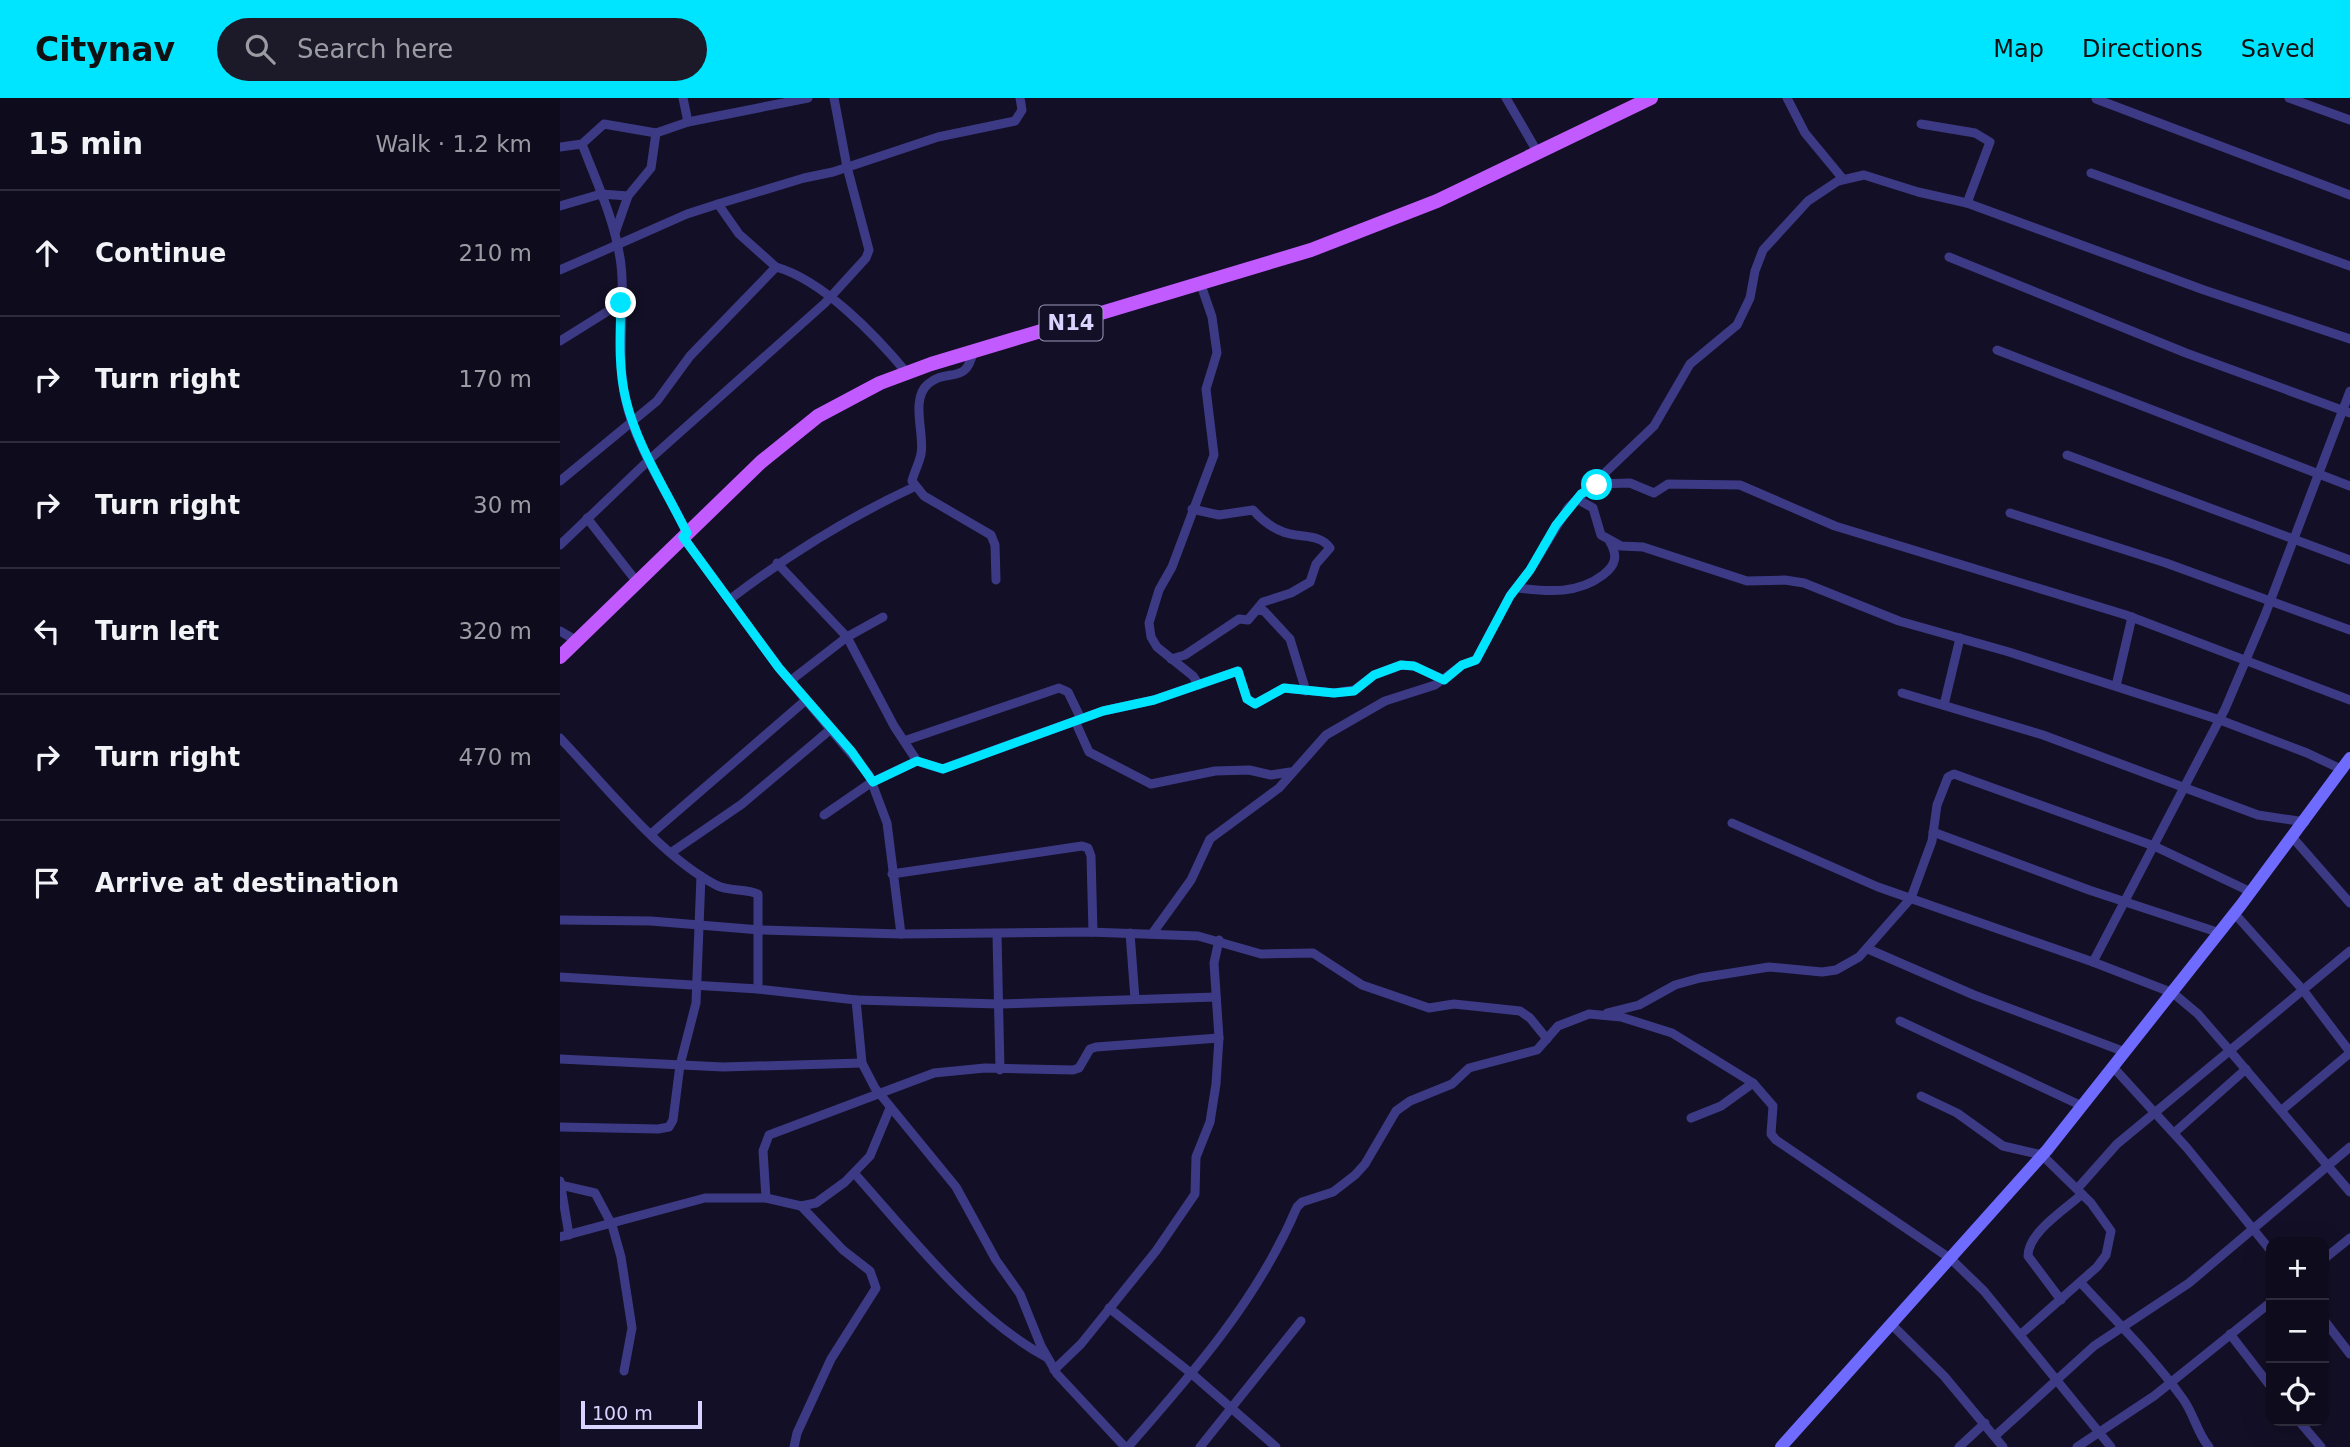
<!DOCTYPE html>
<html lang="en">
<head>
<meta charset="utf-8">
<style>
	:root { --surface:#0e0b1c; --page:#1c1929; --text:#f1f3f6; --muted:#9b9ba3; --line:#2e2b3b; --accent:#00e5ff }
	body { margin:0; font-family:"DejaVu Sans",sans-serif; background:var(--page); color:var(--text) }
	.controls { position:absolute; right:21px; bottom:21px; display:grid; overflow:hidden; border-radius:14px; box-shadow:0 7px 28px #0002 }
	.controls button { width:63px; height:63px; display:grid; place-items:center; padding:0; border:0; border-bottom:2px solid var(--line); background:var(--surface); color:var(--text); font:35px sans-serif }
	.scale { position:absolute; left:21px; bottom:18px; width:121px; box-sizing:border-box; padding-left:7px; border:4px solid #d9d4ff; border-top:0; font-size:19px; line-height:24px; white-space:nowrap; color:#d9d4ff; -webkit-text-stroke:5px #130f26; paint-order:stroke }
	.stop { position:absolute; width:21px; height:21px; margin:-16px; border:5px solid #00e5ff; border-radius:50%; background:#fff }
	.stop.end { background:#00e5ff; border-color:#fff; box-shadow:0 2px 7px #0008 }
	.list { margin:0; padding:0; list-style:none }
	h2 { display:flex; justify-content:space-between; align-items:center; height:91px; margin:0; padding:0 28px; font-size:30px }
	h2 small { font-size:23px; font-weight:400; color:var(--muted) }
	.list li { display:grid; grid-template-columns:46px 1fr auto; gap:21px; align-items:center; box-sizing:border-box; height:126px; padding:0 28px; border-top:2px solid var(--line) }
	.list b { display:block; font-size:26px; white-space:nowrap }
	.list em { font-size:23px; font-style:normal; color:var(--muted) }
	.icon { flex:none; width:38px; height:38px; fill:none; stroke:currentColor; stroke-width:2; stroke-linecap:round; stroke-linejoin:round }
	.map { position:relative; flex:none; width:1790px; height:1349px; overflow:hidden }
	header { display:flex; align-items:center; gap:42px; box-sizing:border-box; height:98px; padding:0 35px; background:var(--accent); color:#111 }
	header strong { font-size:33px }
	nav { display:flex; gap:38px; margin-inline-start:auto; font-size:24px }
	.search { width:490px; height:63px; background:var(--page); display:flex; align-items:center; gap:18px; box-sizing:border-box; padding:0 24px; border-radius:38px; color:var(--muted); font-size:26px }
	main { display:flex }
	aside { flex:1; background:var(--surface) }
	.map>svg:first-child { display:block }
	.lines { fill:none; stroke-linecap:round; stroke-linejoin:round }
	.minor { stroke:#3d3a85; stroke-width:9 }
	.secondary { stroke:#6f6bff; stroke-width:12 }
	.primary { stroke:#c25bff; stroke-width:14 }
	.route { stroke:#00e5ff; stroke-width:9 }
	.labels { text-anchor:middle; stroke-width:6; stroke-linejoin:round; paint-order:stroke }
	.shield { fill:#130f26; stroke:#9e99be; stroke-width:2 }
	.shield-label { font-size:21px; font-weight:bold; fill:#d9d4ff }
</style>
</head>
<body>
<header>
<strong>Citynav</strong>
<div class="search"><svg class="icon" aria-label="search" viewBox="0 0 24 24"><circle cx="10" cy="10" r="6"/><path d="M15 15l6 6"/></svg>Search here</div>
<nav><a>Map</a><a>Directions</a><a>Saved</a></nav>
</header>
<main>
<aside>
<h2>15 min<small>Walk · 1.2 km</small></h2>
<ul class="list">
<li><svg class="icon" aria-label="ahead" viewBox="0 0 24 24"><path d="M12 20V5M6 11l6-6 6 6"/></svg><div><b>Continue</b></div><em>210 m</em></li>
<li><svg class="icon" aria-label="right" viewBox="0 0 24 24"><path d="M7 20v-9h11M14 6l5 5-5 5"/></svg><div><b>Turn right</b></div><em>170 m</em></li>
<li><svg class="icon" aria-label="right" viewBox="0 0 24 24"><path d="M7 20v-9h11M14 6l5 5-5 5"/></svg><div><b>Turn right</b></div><em>30 m</em></li>
<li><svg class="icon" aria-label="left" viewBox="0 0 24 24"><path d="M17 20v-9H6M10 6l-5 5 5 5"/></svg><div><b>Turn left</b></div><em>320 m</em></li>
<li><svg class="icon" aria-label="right" viewBox="0 0 24 24"><path d="M7 20v-9h11M14 6l5 5-5 5"/></svg><div><b>Turn right</b></div><em>470 m</em></li>
<li><svg class="icon" aria-label="arrive" viewBox="0 0 24 24"><path d="M6 21V4h12l-3 4 3 4H6"/></svg><div><b>Arrive at destination</b></div></li>
</ul>
</aside>
<div class="map">
<svg width="1790" height="1349" viewBox="0 0 1790 1349">
	<rect width="100%" height="100%" fill="#130f26"/>
	<g class="lines">
		<g class="minor">
			<path d="M123 0 128 24"/>
			<path d="M946 0 978 55"/>
			<path d="M1227 0 1245 35 1283 81"/>
			<path d="M1729 0 1790 22"/>
			<path d="M1536 1 1790 97"/>
			<path d="M1361 26 1415 35 1430 44 1407 105"/>
			<path d="M22 46C37 85 56 125 61 167 66 211 56 255 65 299 74 346 106 392 127 435"/>
			<path d="M0 49 22 46 44 26 96 35"/>
			<path d="M1531 75 1790 168"/>
			<path d="M158 106 179 136 216 169"/>
			<path d="M0 108 41 96 68 98"/>
			<path d="M55 135 68 98 91 70 96 35 128 24 248 0"/>
			<path d="M1389 159 1626 255 1790 315"/>
			<path d="M0 172 127 116 158 106 244 80 273 74 378 39 455 23 462 12 460 0"/>
			<path d="M0 243 61 205"/>
			<path d="M1437 252 1790 388"/>
			<path d="M413 254C406 288 387 269 368 286 350 301 365 337 361 356 359 366 354 374 352 383L364 398 431 437 435 447 436 482"/>
			<path d="M1507 357 1790 462"/>
			<path d="M0 383 97 303 130 258 216 169C263 182 316 238 347 275"/>
			<path d="M1035 386 1070 385 1094 395 1108 386 1180 387 1275 428 1566 517 1790 602"/>
			<path d="M1017 401 1033 410 1041 437 1061 448 1083 449 1187 483 1225 482 1244 485 1339 523 1449 554 1660 622 1747 655 1783 672"/>
			<path d="M1450 415 1606 465 1790 532"/>
			<path d="M27 420 77 484"/>
			<path d="M123 439 219 570 309 677 327 725 341 836"/>
			<path d="M0 447 90 361 265 205 306 160 309 152 287 69 274 0"/>
			<path d="M217 465 287 539 334 628 357 663 382 671 543 613 594 602 678 573 687 601 695 606 724 590 774 595 794 592 814 577 841 567 854 568 884 582"/>
			<path d="M958 490C989 494 1018 496 1043 477 1056 467 1058 458 1050 444"/>
			<path d="M169 502C228 457 287 420 354 389"/>
			<path d="M697 512 704 513 730 541 746 593"/>
			<path d="M0 533 17 543"/>
			<path d="M611 561 625 557 679 521 688 522 703 504 731 495 750 484 756 466 770 450C759 434 737 441 721 433 711 429 700 420 693 412L659 417 632 411"/>
			<path d="M230 583 287 539 323 519"/>
			<path d="M639 587 633 578 597 549 591 539 589 525 599 492 612 469 654 357 646 291 657 255 652 219 641 187"/>
			<path d="M1556 588 1572 519"/>
			<path d="M1342 595 1483 637 1698 717 1745 724"/>
			<path d="M1384 607 1400 540"/>
			<path d="M515 623 529 654 591 686 655 673 689 672 711 677 730 674"/>
			<path d="M0 640C43 685 101 759 156 787 169 794 185 790 198 796V891L296 902 302 965 315 990 396 1089 436 1162 460 1196 481 1248 497 1276 565 1349"/>
			<path d="M344 643 499 590 508 594 521 621"/>
			<path d="M264 717 312 684 357 663"/>
			<path d="M1172 725 1318 789 1533 864 1613 895 1638 916 1670 953 1790 1094"/>
			<path d="M1373 734 1529 792 1660 835"/>
			<path d="M91 736 246 602"/>
			<path d="M1733 740 1790 805"/>
			<path d="M112 754 182 706 271 631"/>
			<path d="M332 776 522 748 528 750 531 758 533 834"/>
			<path d="M1675 816 1743 892 1790 954"/>
			<path d="M0 822 91 823 200 832 341 836 529 834 638 838 701 856 753 855 802 887 869 910 894 906 960 913 970 920 987 941"/>
			<path d="M570 835 575 901"/>
			<path d="M592 836 631 782 650 741 719 690 766 637 825 603 875 587 902 567 916 562 950 498 970 472 1008 410 1094 328 1130 266 1177 227 1190 200 1195 173 1203 152 1248 103 1278 83 1304 77 1358 94 1407 105 1644 192 1790 241"/>
			<path d="M437 837 440 972"/>
			<path d="M1308 851 1414 897 1565 954"/>
			<path d="M1533 864 1665 611 1705 517 1790 293"/>
			<path d="M0 879 198 891"/>
			<path d="M296 902 439 906 656 899"/>
			<path d="M1047 915 1079 907 1115 887 1140 880 1209 869 1262 874 1276 872 1299 859 1351 800 1372 743 1377 707 1388 679 1394 676 1594 748 1691 794"/>
			<path d="M1340 923 1522 1008"/>
			<path d="M0 961 163 969 302 965"/>
			<path d="M1553 969 1627 1050 1711 1153"/>
			<path d="M1361 998 1397 1015 1443 1048 1482 1057 1531 1105 1551 1133 1546 1157 1537 1169 1460 1237"/>
			<path d="M1722 1012 1790 955"/>
			<path d="M1131 1020 1161 1008 1193 985"/>
			<path d="M0 1029 98 1031 109 1029 113 1022 120 967 136 905 141 778"/>
			<path d="M1614 1035 1686 971"/>
			<path d="M294 1075C350 1137 412 1219 486 1259"/>
			<path d="M0 1083 9 1137"/>
			<path d="M0 1087 35 1095 52 1127 61 1159 72 1230 64 1273"/>
			<path d="M1517 1091 1557 1046 1790 853"/>
			<path d="M206 1100 203 1053 209 1037 374 975 425 970 513 972 519 970 530 951 536 949 659 940"/>
			<path d="M0 1139 145 1100H206L241 1108 256 1105 285 1084 310 1058 330 1010"/>
			<path d="M1764 1161 1790 1140"/>
			<path d="M1521 1185C1555 1222 1593 1259 1623 1301 1634 1316 1637 1335 1649 1349"/>
			<path d="M1501 1202 1468 1158C1468 1134 1506 1111 1522 1096"/>
			<path d="M549 1210 632 1276 716 1349"/>
			<path d="M1764 1222 1790 1256"/>
			<path d="M1331 1226 1384 1278 1443 1349"/>
			<path d="M1670 1236 1711 1289"/>
			<path d="M494 1272 521 1246 596 1153 635 1096 636 1059 650 1024 656 986 659 940 654 865 659 842"/>
			<path d="M1739 1323 1761 1349"/>
			<path d="M1435 1338 1534 1248 1629 1185 1790 1049"/>
			<path d="M234 1349 237 1335 271 1261 316 1190 310 1173 283 1152 241 1108"/>
			<path d="M568 1349C634 1274 698 1201 737 1109L742 1104 773 1094 795 1077 805 1066 836 1013 850 1003 892 986 909 970 977 952 998 928 1029 916 1061 919 1112 935 1193 985 1213 1008 1211 1036 1216 1042 1391 1161 1424 1193 1551 1349"/>
			<path d="M640 1349 741 1223"/>
			<path d="M1399 1349 1425 1325"/>
			<path d="M1517 1349 1594 1298 1711 1204"/>
		</g>
		<path class="secondary" d="M1221 1349 1487 1052 1681 807 1790 660"/>
		<path class="primary" d="M0 559 201 364 258 318 320 285 371 266 751 152 877 103 1091 0"/>
	</g>
	<g class="lines">
		<path class="route" d="M61 205C60 237 58 270 66 302 77 348 106 392 127 435L123 439 219 570 292 654 313 684 357 663 383 671 543 613 594 602 678 573 687 601 695 606 724 590 774 595 794 593 814 577 841 567 854 568 884 582 902 567 916 562 950 498 970 472 996 427 1021 396 1037 387"/>
	</g>
	<g class="labels">
		<rect class="shield" x="479.5" y="207.5" width="63" height="35" rx="5"/>
		<g class="shield-label">
			<text x="511" y="232">N14</text>
		</g>
	</g>
</svg>
<div class="controls">
<button>+</button>
<button>−</button>
<button><svg class="icon" aria-label="locate" viewBox="0 0 24 24"><circle cx="12" cy="12" r="6"/><path d="M12 2v4M12 18v4M2 12h4M18 12h4"/></svg></button>
</div>
<div class="scale">100 m</div>
<div class="stop" style="left:1037px;top:387px"></div>
<div class="stop end" style="left:61px;top:205px"></div>
</div>
</main>
</body>
</html>
